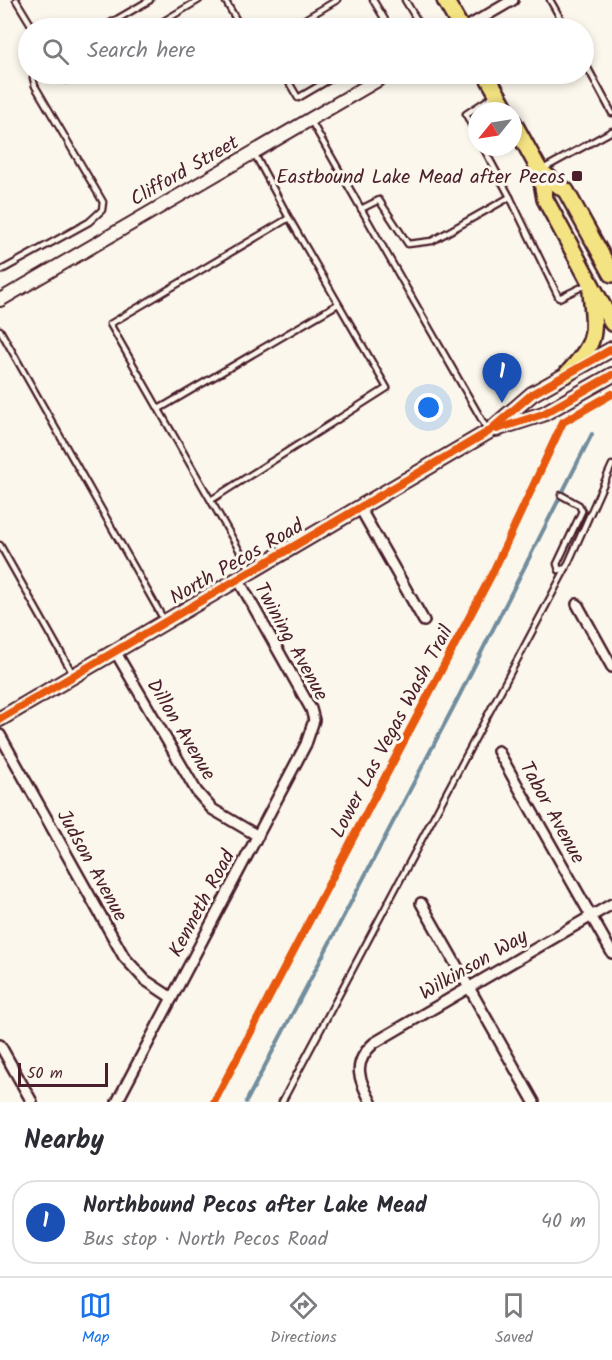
<!DOCTYPE html>
<html lang="en">
<head>
<meta charset="utf-8">
<style>
	:root { --surface:#fff; --page:#f7f7f7; --text:#2b2b33; --muted:#7c7c81; --line:#e1e1e2; --accent:#1a73e8 }
	body { margin:0; font-family:Kalam,sans-serif; background:var(--page); color:var(--text) }
	.compass { position:absolute; left:468px; top:102px; width:54px; height:54px; border-radius:50%; background:var(--surface); box-shadow:0 3px 9px #0003; rotate:240deg }
	.scale { position:absolute; left:18px; bottom:15px; width:90px; box-sizing:border-box; padding-left:6px; border:3px solid #4a1f2b; border-top:0; font-size:16px; line-height:21px; white-space:nowrap; color:#4a1f2b; -webkit-text-stroke:4px #fbf7ec; paint-order:stroke }
	.you { position:absolute; left:429px; top:408px; width:21px; height:21px; margin:-15px; border:4px solid #fff; border-radius:50%; background:#1a73e8; box-shadow:0 0 0 9px #1a73e833 }
	.badge { display:grid; place-items:center; width:39px; height:39px; border-radius:50%; background:var(--accent); color:#fff; font-size:20px; font-weight:700 }
	.pin { position:absolute; translate:-50% -50px; filter:drop-shadow(0 2px 3px #0008) }
	.pin::after { content:''; position:absolute; top:32px; width:21px; height:18px; background:inherit; clip-path:polygon(0 0,100% 0,50% 100%) }
	.list { margin:0; padding:0; list-style:none }
	h2 { display:flex; justify-content:space-between; align-items:center; height:78px; margin:0; padding:0 24px; font-size:26px }
	h2 small { font-size:20px; font-weight:400; color:var(--muted) }
	.list li { display:grid; grid-template-columns:39px 1fr auto; gap:18px; align-items:center; box-sizing:border-box; height:84px; margin:0 12px 12px; padding:0 12px; border:2px solid var(--line); border-radius:24px }
	.list b { display:block; font-size:22px; white-space:nowrap }
	.list p { margin:0; font-size:20px; white-space:nowrap; color:var(--muted) }
	.list em { font-size:20px; font-style:normal; color:var(--muted) }
	.icon { flex:none; width:33px; height:33px; fill:none; stroke:currentColor; stroke-width:2; stroke-linecap:round; stroke-linejoin:round }
	.map { position:relative; flex:none; width:612px; height:1102px; overflow:hidden }
	.search { position:absolute; background:var(--surface); box-shadow:0 3px 9px #0003; left:18px; right:18px; top:18px; height:66px; display:flex; align-items:center; gap:15px; box-sizing:border-box; padding:0 21px; border-radius:33px; color:var(--muted); font-size:22px }
	.sheet { height:174px; background:var(--surface) }
	nav { display:flex; justify-content:space-around; align-items:center; box-sizing:border-box; height:84px; border-top:2px solid var(--line); background:var(--surface); font-size:16px; color:var(--muted) }
	nav a { display:grid; justify-items:center; gap:3px }
	nav .on { color:var(--accent) }
	.map>svg:first-child { display:block }
	.lines { fill:none; stroke-linecap:round; stroke-linejoin:round }
	.stream { stroke:#718d9e; stroke-width:4 }
	.service-casing { stroke:#4a1f2b; stroke-width:9 }
	.minor-casing { stroke:#4a1f2b; stroke-width:14 }
	.tertiary-casing { stroke:#4a1f2b; stroke-width:16 }
	.secondary-casing { stroke:#4a1f2b; stroke-width:18 }
	.primary-casing { stroke:#4a1f2b; stroke-width:20 }
	.service { stroke:#fbf7ec; stroke-width:4.5 }
	.minor { stroke:#fbf7ec; stroke-width:9 }
	.tertiary { stroke:#fbf7ec; stroke-width:12 }
	.secondary { stroke:#fbf7ec; stroke-width:14 }
	.primary { stroke:#f4e382; stroke-width:15 }
	.cycleway-casing { stroke:#fbf7ec; stroke-width:11 }
	.cycleway { stroke:#e8590c; stroke-width:8 }
	.poi-dot { fill:#4a1f2b; stroke:#fbf7ec; stroke-width:2 }
	.labels { text-anchor:middle; stroke-width:6; stroke-linejoin:round; paint-order:stroke }
	.street-label { font-size:20px; fill:#4a1f2b; stroke:#fbf7ec }
	.poi-label { font-size:20px; fill:#4a1f2b; stroke:#fbf7ec; text-anchor:end }
</style>
</head>
<body>
<div class="map">
<svg width="612" height="1102" viewBox="0 0 612 1102">
	<rect width="100%" height="100%" fill="#fbf7ec"/>
	<filter id="ink" filterUnits="userSpaceOnUse"><feTurbulence type="fractalNoise" baseFrequency=".0167" numOctaves="2"/><feDisplacementMap in="SourceGraphic" scale="12" xChannelSelector="R" yChannelSelector="G"/><feConvolveMatrix kernelMatrix="1 2 1 2 8 2 1 2 1" color-interpolation-filters="sRGB"/></filter>
	<g filter="url(#ink)">
		<g class="lines">
			<path class="stream" d="M246 1102 454 706 592 434"/>
			<defs>
				<g id="service">
					<path d="M16 0 33 28"/>
					<path d="M225 0 241 28"/>
					<path d="M373 0 390 28"/>
					<path d="M405 0 420 25 414 28"/>
					<path d="M550 0 566 28"/>
					<path d="M102 28 150 0"/>
					<path d="M152 28 199 0"/>
					<path d="M290 28 337 0"/>
					<path d="M584 61 612 113"/>
					<path d="M284 74 298 98 339 74"/>
					<path d="M66 80 77 74"/>
					<path d="M311 121 487 429"/>
					<path d="M477 137 466 114 495 95"/>
					<path d="M483 147 510 197 559 298 588 284"/>
					<path d="M543 169 612 131"/>
					<path d="M361 209 379 200 408 244 432 241 510 197"/>
					<path d="M0 271 89 222 102 210 103 202 35 86 33 78 35 74"/>
					<path d="M0 330 164 620"/>
					<path d="M159 409 338 304"/>
					<path d="M561 495 579 505 582 511 557 564 559 570 566 568 612 465"/>
					<path d="M211 500 387 388 289 218 255 155"/>
					<path d="M0 545 73 674"/>
					<path d="M250 569 110 324 289 218"/>
					<path d="M282 1102 566 568"/>
				</g>
				<g id="minor">
					<path d="M465 28 513 0"/>
					<path d="M360 508 424 621"/>
					<path d="M577 604 612 667"/>
					<path d="M115 651 197 792 212 809 258 836"/>
					<path d="M0 735 124 957 145 980 172 998"/>
					<path d="M498 751 612 953"/>
					<path d="M421 903 534 1102"/>
					<path d="M0 1045 32 1102"/>
					<path d="M117 1102 306 744 314 720 311 709 238 579"/>
					<path d="M371 1102C358 1078 352 1063 374 1043L612 904"/>
				</g>
				<path id="tertiary" d="M0 300 388 74"/>
				<g id="secondary">
					<path d="M496 429 543 414 612 375"/>
					<path d="M0 719 488 432 532 394 612 349"/>
				</g>
				<g id="primary">
					<path d="M445 0 461 28"/>
					<path d="M486 74 507 111"/>
					<path d="M513 122 540 171 545 199 612 323"/>
					<path d="M540 171 566 191 612 274"/>
					<path d="M567 374C598 341 595 335 591 292"/>
				</g>
			</defs>
			<use href="#service" class="service-casing"/>
			<use href="#minor" class="minor-casing"/>
			<use href="#tertiary" class="tertiary-casing"/>
			<use href="#secondary" class="secondary-casing"/>
			<use href="#primary" class="primary-casing"/>
			<use href="#service" class="service"/>
			<use href="#minor" class="minor"/>
			<use href="#tertiary" class="tertiary"/>
			<use href="#secondary" class="secondary"/>
			<use href="#primary" class="primary"/>
			<defs>
				<g id="cycleway">
					<path d="M497 429 543 414 612 375"/>
					<path d="M0 719 488 432 532 394 612 349"/>
					<path d="M214 1102 493 572 563 422 612 394"/>
				</g>
			</defs>
			<use href="#cycleway" class="cycleway-casing"/>
			<use href="#cycleway" class="cycleway"/>
		</g>
	</g>
	<rect class="poi-dot" x="571" y="170" width="12" height="12" rx="3"/>
	<g class="labels">
		<g class="street-label">
			<text transform="translate(184 170) rotate(-30)" y="7">Clifford Street</text>
			<text transform="translate(236 561) rotate(-30)" y="7">North Pecos Road</text>
			<text transform="translate(292 641) rotate(61)" y="7">Twining Avenue</text>
			<text transform="translate(182 729) rotate(59)" y="7">Dillon Avenue</text>
			<text transform="translate(391 731) rotate(-62)" y="7">Lower Las Vegas Wash Trail</text>
			<text transform="translate(553 812) rotate(61)" y="7">Tabor Avenue</text>
			<text transform="translate(93 865) rotate(61)" y="7">Judson Avenue</text>
			<text transform="translate(201 903) rotate(-62)" y="7">Kenneth Road</text>
			<text transform="translate(473 964) rotate(-30)" y="7">Wilkinson Way</text>
		</g>
		<g class="poi-label">
			<text x="565" y="183">Eastbound Lake Mead after Pecos</text>
		</g>
	</g>
</svg>
<svg class="compass" viewBox="-18 -18 36 36"><path d="M0-13l5 13h-10z" fill="#e53935"/><path d="M0 13l5-13h-10z" fill="#7c7c81"/></svg>
<div class="scale">50 m</div>
<div class="you"></div>
<div class="pin badge" style="left:502px;top:403px;background:#1a4fb4">1</div>
<div class="search"><svg class="icon" aria-label="search" viewBox="0 0 24 24"><circle cx="10" cy="10" r="6"/><path d="M15 15l6 6"/></svg>Search here</div>
</div>
<section class="sheet">
<h2>Nearby<small></small></h2>
<ul class="list">
<li><span class="badge" style="background:#1a4fb4">1</span><div><b>Northbound Pecos after Lake Mead</b><p>Bus stop · North Pecos Road</p></div><em>40 m</em></li>
</ul>
</section>
<nav>
<a class="on"><svg class="icon" aria-label="map" viewBox="0 0 24 24"><path d="M3 6l6-2 6 2 6-2v14l-6 2-6-2-6 2zM9 4v14M15 6v14"/></svg>Map</a>
<a><svg class="icon" aria-label="directions" viewBox="0 0 24 24"><path d="M12 3l9 9-9 9-9-9zM9 14v-3h6M13 9l2 2-2 2"/></svg>Directions</a>
<a><svg class="icon" aria-label="saved" viewBox="0 0 24 24"><path d="M7 4h10v16l-5-4-5 4z"/></svg>Saved</a>
</nav>
</body>
</html>
